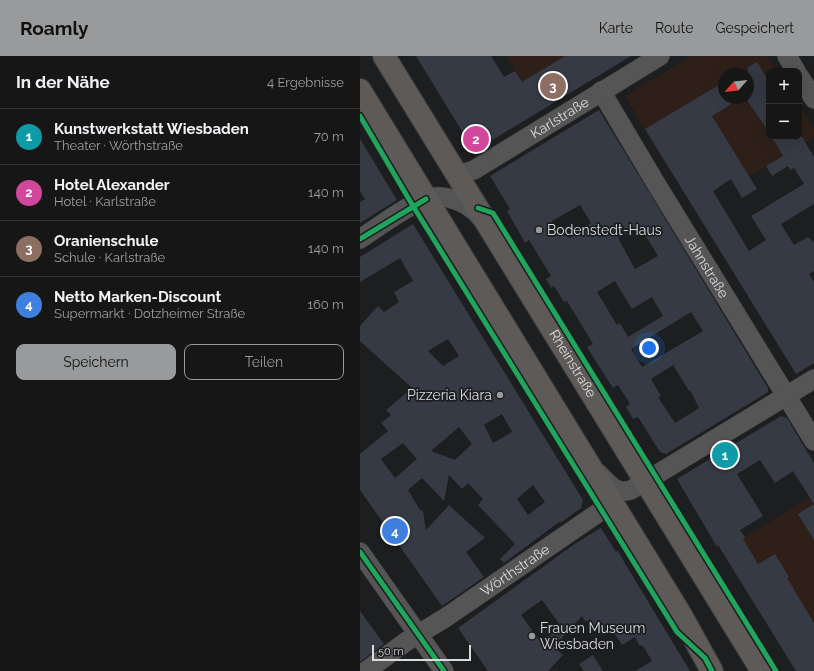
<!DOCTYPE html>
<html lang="de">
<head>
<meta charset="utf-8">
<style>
	:root { --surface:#161617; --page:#232324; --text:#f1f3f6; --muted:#9e9fa1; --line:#353536; --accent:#989a9b }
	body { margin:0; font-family:Raleway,sans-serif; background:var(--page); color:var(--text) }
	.controls { position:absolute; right:12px; top:12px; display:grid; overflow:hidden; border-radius:8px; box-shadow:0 4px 16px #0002 }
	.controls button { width:36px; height:36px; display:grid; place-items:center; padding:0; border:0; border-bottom:1px solid var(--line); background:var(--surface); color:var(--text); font:20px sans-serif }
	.compass { position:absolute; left:358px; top:12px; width:36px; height:36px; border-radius:50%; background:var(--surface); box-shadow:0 4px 16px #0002; rotate:243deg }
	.scale { position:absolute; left:12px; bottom:10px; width:99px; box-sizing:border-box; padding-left:4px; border:2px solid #dbdcde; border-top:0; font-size:11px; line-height:14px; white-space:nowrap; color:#dbdcde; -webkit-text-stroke:3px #1c1d20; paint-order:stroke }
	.you { position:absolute; left:289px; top:292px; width:14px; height:14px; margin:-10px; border:3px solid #fff; border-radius:50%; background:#1a73e8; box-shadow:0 0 0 6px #1a73e833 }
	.badge { display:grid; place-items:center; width:26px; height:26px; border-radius:50%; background:var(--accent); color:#fff; font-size:13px; font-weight:700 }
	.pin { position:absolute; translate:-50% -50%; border:2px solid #fff; box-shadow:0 1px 4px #0006 }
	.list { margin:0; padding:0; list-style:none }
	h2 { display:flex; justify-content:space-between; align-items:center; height:52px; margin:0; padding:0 16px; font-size:17px }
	h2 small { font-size:13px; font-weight:400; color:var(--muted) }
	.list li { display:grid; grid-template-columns:26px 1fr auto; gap:12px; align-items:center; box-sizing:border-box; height:56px; padding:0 16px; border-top:1px solid var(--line) }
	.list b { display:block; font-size:15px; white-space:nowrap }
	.list p { margin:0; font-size:13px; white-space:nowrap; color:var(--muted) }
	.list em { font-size:13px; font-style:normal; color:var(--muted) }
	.actions { display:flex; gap:8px; padding:12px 16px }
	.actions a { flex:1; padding:9px 0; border:1px solid var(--accent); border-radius:8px; text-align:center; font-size:14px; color:var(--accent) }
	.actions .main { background:var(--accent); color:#111 }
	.map { position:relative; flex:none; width:454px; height:615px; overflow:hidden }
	header { display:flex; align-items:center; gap:24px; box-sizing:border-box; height:56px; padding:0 20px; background:var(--accent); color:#111 }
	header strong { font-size:19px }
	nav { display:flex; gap:22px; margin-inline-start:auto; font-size:14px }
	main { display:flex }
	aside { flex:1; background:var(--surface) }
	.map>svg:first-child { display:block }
	.education { fill:#2e2019; fill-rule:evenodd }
	.building { fill:#353a44; fill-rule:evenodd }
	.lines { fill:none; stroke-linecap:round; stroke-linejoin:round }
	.minor-casing { stroke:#393a3c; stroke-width:20 }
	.major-casing { stroke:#393a3c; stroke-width:24 }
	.minor { stroke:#555556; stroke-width:19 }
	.major { stroke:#5e5a58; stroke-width:22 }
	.cycleway-casing { stroke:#1c1d20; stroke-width:8 }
	.cycleway { stroke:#20a55d; stroke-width:5 }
	.poi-dot { fill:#989a9b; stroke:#1c1d20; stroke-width:1.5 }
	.labels { text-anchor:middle; stroke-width:3.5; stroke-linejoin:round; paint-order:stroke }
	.street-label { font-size:14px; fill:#dbdcde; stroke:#1c1d20 }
	.poi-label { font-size:14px; fill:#dbdcde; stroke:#1c1d20; text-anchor:start }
</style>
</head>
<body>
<header>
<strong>Roamly</strong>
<nav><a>Karte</a><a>Route</a><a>Gespeichert</a></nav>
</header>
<main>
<aside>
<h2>In der Nähe<small>4 Ergebnisse</small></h2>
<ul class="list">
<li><span class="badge" style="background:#0f9aa8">1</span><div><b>Kunstwerkstatt Wiesbaden</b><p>Theater · Wörthstraße</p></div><em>70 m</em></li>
<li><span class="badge" style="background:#d1479c">2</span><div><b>Hotel Alexander</b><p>Hotel · Karlstraße</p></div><em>140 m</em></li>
<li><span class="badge" style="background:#8d6e63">3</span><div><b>Oranienschule</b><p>Schule · Karlstraße</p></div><em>140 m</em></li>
<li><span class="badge" style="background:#3f7fe0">4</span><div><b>Netto Marken-Discount</b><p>Supermarkt · Dotzheimer Straße</p></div><em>160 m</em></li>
</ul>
<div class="actions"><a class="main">Speichern</a><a>Teilen</a></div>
</aside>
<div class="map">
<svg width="454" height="615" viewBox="0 0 454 615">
	<rect width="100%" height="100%" fill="#1d1e1f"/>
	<g class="education">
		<path d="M146 0H271L180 55Z"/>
		<path d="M332 0H406L418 15H409V81H439V49L454 72V81L389 120 356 67 301 100 265 40ZM364 18H388V42H364Z"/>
		<path d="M454 439V615H436L362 495Z"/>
	</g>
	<g class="building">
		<path d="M56 0H131L144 21 155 15 162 26 205 0H271L114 95Z"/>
		<path d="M397 6 409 26V76L388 46V11Z"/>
		<path d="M364 26V42H381L352 60 397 133 382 142 371 123 353 135 389 195 406 184 391 160 444 128 434 112 430 114 428 110 412 120 406 110 423 100 412 81H442L454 101V148L421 168 434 189 448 181 454 186V215L449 218 454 226V307L436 318 285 73Z"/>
		<path d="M239 54 408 332V336L306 398 300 396 278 361 273 363 266 351 270 348 258 329 253 332 235 304 227 291 233 288 207 245 204 246 194 230 191 232 186 223 191 220 169 184 165 187 160 178 147 155 150 153 130 120ZM220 149 231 167 210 182 201 178 192 165ZM279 169 298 200 275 213 258 182ZM255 225 272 253 292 241 303 260 268 281 260 267 257 269 237 236ZM331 256 343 275 282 311 271 293ZM313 309 329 335 330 334 339 352 315 367 298 341 301 340 291 323Z"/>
		<path d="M0 83 37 144 0 167V146L5 143 0 135Z"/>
		<path d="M53 168 223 444 221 452 200 467 199 466 144 507 140 503 155 488 118 449 123 443 108 427 102 433 89 419 84 445 62 422 48 434 60 454 63 455 66 474 89 449 125 482 106 496 124 521 82 550 0 434V398L28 375 21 367 31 359 26 354 52 332 0 285V270L18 250 24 256 39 246 34 236 53 225 40 202 0 226V201ZM88 283 99 300 83 310 68 295ZM142 358 152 376 133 387 124 369ZM99 371 112 388 95 404 71 395ZM43 387 57 403 35 422 21 403ZM173 429 185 446 168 459 157 443Z"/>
		<path d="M421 360 427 362 454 407V448L433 415 415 427 400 404 377 418 403 460 380 474 385 481 383 483 398 508 415 498 429 521 427 522 454 567V615H436L358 489 357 491 350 479 317 423Z"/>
		<path d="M454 448V484L438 458Z"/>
		<path d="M241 472 256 496 258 495 263 504 330 615H275L292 605 283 590 279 589 275 581 262 589 251 572 239 579 230 563 226 566 222 560 194 591 203 599 188 615H128L98 572 216 487ZM182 544 200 569 182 588 161 559Z"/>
		<path d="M0 555 24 588 0 606Z"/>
		<path d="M233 599 243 615H224L219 608Z"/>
	</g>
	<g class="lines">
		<defs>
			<g id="minor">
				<path d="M427 0 436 15"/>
				<path d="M439 20 454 43"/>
				<path id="s1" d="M241 35 295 126 454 385"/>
				<path id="s2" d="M97 119 114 114 300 0"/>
				<path d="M0 183C20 170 44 151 66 143 84 136 110 147 121 162"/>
				<path d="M238 417C248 427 256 439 271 434L454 323"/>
				<path d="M0 496 84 615"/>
				<path id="s3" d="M6 615 47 585 85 562 251 448"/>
			</g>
			<g id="major">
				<path id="s4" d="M24 0 402 615"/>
				<path d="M0 34 321 559 352 615"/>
			</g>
		</defs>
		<use href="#minor" class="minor-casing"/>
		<use href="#major" class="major-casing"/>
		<use href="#minor" class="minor"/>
		<use href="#major" class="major"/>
		<defs>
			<g id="cycleway">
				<path d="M0 60 53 150 317 576 345 602 352 615"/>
				<path d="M118 152 133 157 416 615"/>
				<path d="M0 183 66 143"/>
				<path d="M0 496 84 615"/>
			</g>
		</defs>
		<use href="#cycleway" class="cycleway-casing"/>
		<use href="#cycleway" class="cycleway"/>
	</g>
	<g class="poi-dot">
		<circle cx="179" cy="174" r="4"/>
		<circle cx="140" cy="339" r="4"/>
		<circle cx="172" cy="580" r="4"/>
	</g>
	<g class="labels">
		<g class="street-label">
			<text dy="5" stroke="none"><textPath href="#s2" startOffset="118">Karlstraße</textPath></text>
			<text dy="5" stroke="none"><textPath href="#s1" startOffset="205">Jahnstraße</textPath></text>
			<text dy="5" stroke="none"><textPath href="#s4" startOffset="361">Rheinstraße</textPath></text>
			<text dy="5" stroke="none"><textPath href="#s3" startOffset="180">Wörthstraße</textPath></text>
		</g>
		<g class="poi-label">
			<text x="187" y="179">Bodenstedt-Haus</text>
			<text x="132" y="344" text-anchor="end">Pizzeria Kiara</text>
			<text x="180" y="577">Frauen Museum<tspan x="180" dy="16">Wiesbaden</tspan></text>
		</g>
	</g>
</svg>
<div class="controls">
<button>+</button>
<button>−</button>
</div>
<svg class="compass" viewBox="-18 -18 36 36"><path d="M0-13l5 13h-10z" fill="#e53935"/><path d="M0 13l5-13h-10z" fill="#9e9fa1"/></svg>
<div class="scale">50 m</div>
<div class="you"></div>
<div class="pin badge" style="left:365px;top:399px;background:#0f9aa8">1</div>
<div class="pin badge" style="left:116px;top:83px;background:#d1479c">2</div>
<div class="pin badge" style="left:193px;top:30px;background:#8d6e63">3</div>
<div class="pin badge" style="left:35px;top:475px;background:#3f7fe0">4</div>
</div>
</main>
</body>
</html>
